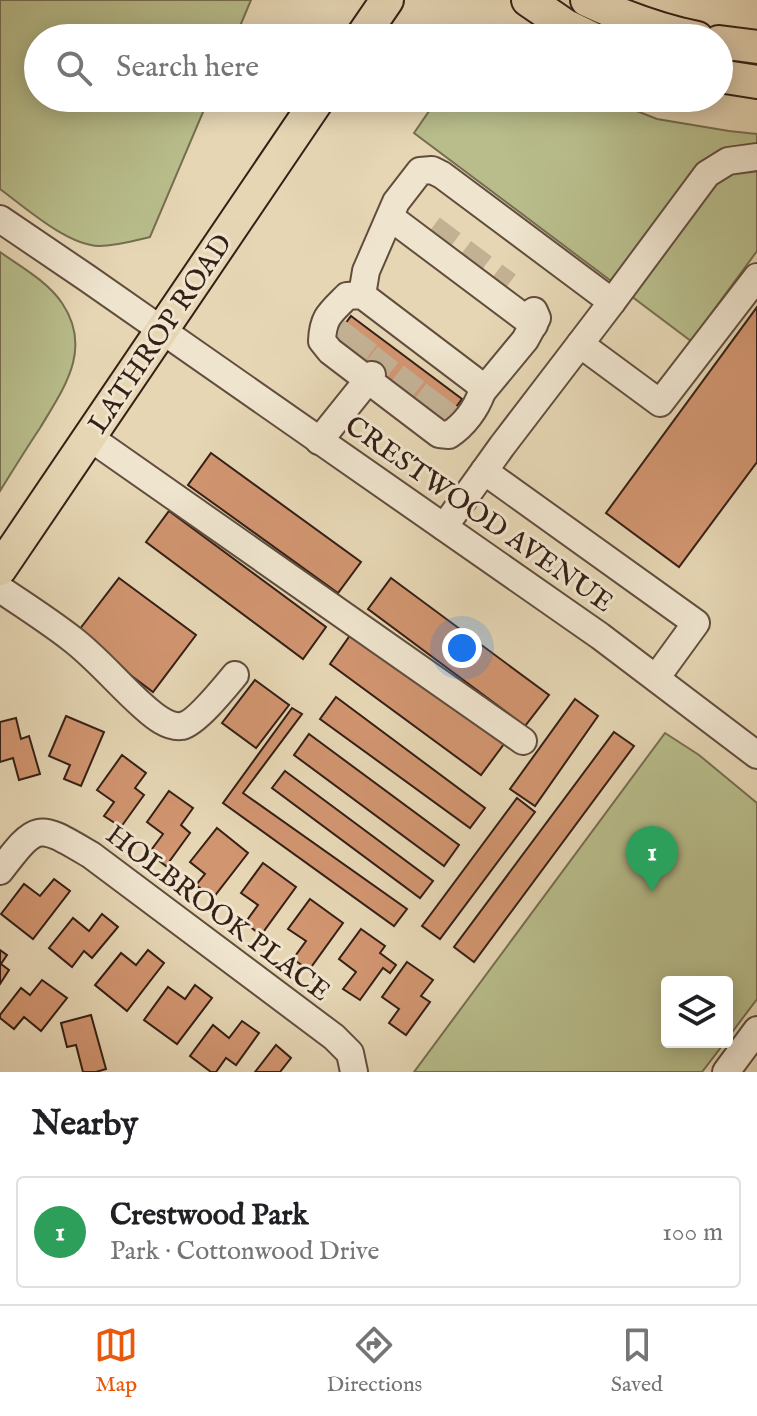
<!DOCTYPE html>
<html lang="en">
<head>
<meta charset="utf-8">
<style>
	:root { --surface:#fff; --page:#f2f2f2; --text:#202124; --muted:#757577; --line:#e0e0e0; --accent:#ea580c }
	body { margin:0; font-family:"IM FELL English",serif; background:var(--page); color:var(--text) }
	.controls { position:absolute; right:24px; bottom:24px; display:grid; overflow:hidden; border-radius:8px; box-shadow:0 4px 20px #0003 }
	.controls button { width:72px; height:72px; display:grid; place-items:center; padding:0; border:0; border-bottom:2px solid var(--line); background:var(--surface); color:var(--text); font:40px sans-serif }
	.you { position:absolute; left:462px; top:648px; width:28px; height:28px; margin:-20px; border:6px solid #fff; border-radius:50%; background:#1a73e8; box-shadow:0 0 0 12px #1a73e833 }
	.badge { display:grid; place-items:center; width:52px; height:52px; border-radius:50%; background:var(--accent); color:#fff; font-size:26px; font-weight:700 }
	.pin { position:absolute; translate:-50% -66px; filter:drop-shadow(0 2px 4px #0008) }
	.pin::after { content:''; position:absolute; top:42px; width:28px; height:24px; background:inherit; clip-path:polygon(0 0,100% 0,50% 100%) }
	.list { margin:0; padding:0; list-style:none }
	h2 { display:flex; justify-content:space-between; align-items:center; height:104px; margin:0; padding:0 32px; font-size:34px }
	h2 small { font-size:26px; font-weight:400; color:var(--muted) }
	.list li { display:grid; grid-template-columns:52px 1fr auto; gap:24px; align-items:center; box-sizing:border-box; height:112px; margin:0 16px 16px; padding:0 16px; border:2px solid var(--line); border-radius:8px }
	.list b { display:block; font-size:30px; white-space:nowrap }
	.list p { margin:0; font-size:26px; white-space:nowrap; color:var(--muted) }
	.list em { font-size:26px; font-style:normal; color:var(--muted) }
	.icon { flex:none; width:44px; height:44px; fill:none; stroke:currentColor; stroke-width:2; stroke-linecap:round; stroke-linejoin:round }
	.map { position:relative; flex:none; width:757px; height:1072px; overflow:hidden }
	.search { position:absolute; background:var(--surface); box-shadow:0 4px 20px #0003; left:24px; right:24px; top:24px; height:88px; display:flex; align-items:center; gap:20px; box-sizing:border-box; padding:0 28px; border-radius:44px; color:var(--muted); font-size:30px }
	.sheet { height:232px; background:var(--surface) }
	nav { display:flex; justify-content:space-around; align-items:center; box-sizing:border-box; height:112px; border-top:2px solid var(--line); background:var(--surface); font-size:22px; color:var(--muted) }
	nav a { display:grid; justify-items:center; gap:4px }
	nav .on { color:var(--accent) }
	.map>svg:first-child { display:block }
	.green { fill:#b8bd8b; stroke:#766e50; stroke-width:2 }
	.building { fill:#d19570; stroke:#351f16; stroke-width:2 }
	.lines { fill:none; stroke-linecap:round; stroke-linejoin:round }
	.minor-tunnel { stroke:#c3b194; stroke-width:26; stroke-dasharray:26 13; stroke-linecap:butt }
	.minor-casing { stroke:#614d3e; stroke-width:30 }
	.major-casing { stroke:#351f16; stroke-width:36 }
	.minor { stroke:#efe4ce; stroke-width:26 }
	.major { stroke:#e6d6b4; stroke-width:32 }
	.labels { text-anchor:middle; stroke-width:6; stroke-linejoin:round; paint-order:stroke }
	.street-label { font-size:28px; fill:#351f16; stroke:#efe4ce }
</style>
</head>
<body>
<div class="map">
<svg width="757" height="1072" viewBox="0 0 757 1072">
	<rect width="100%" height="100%" fill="#e6d6b4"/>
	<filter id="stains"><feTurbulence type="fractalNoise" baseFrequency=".0025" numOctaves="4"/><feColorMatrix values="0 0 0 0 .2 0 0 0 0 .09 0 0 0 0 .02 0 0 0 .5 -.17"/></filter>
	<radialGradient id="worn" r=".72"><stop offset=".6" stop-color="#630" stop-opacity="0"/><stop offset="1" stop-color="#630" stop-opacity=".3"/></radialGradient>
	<g class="green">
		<path d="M0 0H251L235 38H38V98H209L150 237C133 241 117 246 99 246 67 245 26 208 0 189Z"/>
		<path d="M438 98H604L657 119 729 131 757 134V251L691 341 414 133Z"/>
		<path d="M0 252C21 267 47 281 62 303 93 349 64 388 40 428 26 449 13 470 0 491Z"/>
		<path d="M665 733 699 755 757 803V999L727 1039V982H667V1042H725L702 1072H414Z"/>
	</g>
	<g class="building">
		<path d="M757 307V462L679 567 606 513Z"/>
		<path d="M351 316 462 399 441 427 331 343Z"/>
		<path d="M211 453 361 562 338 593 188 485Z"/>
		<path d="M169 511 326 627 303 659 146 542Z"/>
		<path d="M119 578 196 635 153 692 76 634Z"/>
		<path d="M391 578 549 695 525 726 368 609Z"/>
		<path d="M351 634 504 744 481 775 330 664Z"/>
		<path d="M255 680 289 705 256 748 222 723Z"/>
		<path d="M336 697 485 808 470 828 320 719Z"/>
		<path d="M575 699 598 716 535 806 510 789Z"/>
		<path d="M292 708 302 714 243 793 407 909 394 926 223 803Z"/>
		<path d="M66 716 104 732 81 786 64 779 70 765 49 756Z"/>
		<path d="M16 718 21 739 29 736 40 774 19 780 13 758 0 762V722Z"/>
		<path d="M614 732 634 746 474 962 454 947Z"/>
		<path d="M309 734 459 845 444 866 294 755Z"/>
		<path d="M122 755 146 773 135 788 144 795 121 827 104 816 114 802 97 790Z"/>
		<path d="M285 771 433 881 420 898 272 788Z"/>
		<path d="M169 791 193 808 181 825 190 833 166 866 149 853 163 834 147 822Z"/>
		<path d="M517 798 535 812 440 939 422 926Z"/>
		<path d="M217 828 248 853 213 898 196 885 205 874 190 862Z"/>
		<path d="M263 863 296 887 261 935 245 923 258 905 241 893Z"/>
		<path d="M54 879 70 891 33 939 1 914 24 884 40 896Z"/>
		<path d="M310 899 343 923 309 970 293 959 306 941 288 929Z"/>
		<path d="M102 914 118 927 92 958 84 951 72 967 49 948 73 918 89 931Z"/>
		<path d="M361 929 385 946 380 953 396 965 390 973 383 968 360 1000 343 989 356 972 339 959Z"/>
		<path d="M0 950 7 955 1 964 9 970 0 984Z"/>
		<path d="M148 950 164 963 127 1011 95 985 121 953 136 965Z"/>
		<path d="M407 962 433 980 421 996 430 1002 406 1035 389 1023 399 1009 382 997Z"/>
		<path d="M42 980 67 998 41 1031 24 1017 14 1029 0 1018V1015L21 988 30 995Z"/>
		<path d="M195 985 212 998 177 1044 144 1020 168 987 185 999Z"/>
		<path d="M91 1015 106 1069 96 1072H83L76 1045 67 1047 61 1023Z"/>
		<path d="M242 1021 259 1033 236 1065 226 1058 216 1072H211L190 1056 213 1025 229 1038Z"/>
		<path d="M276 1045 291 1058 280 1072H255Z"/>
	</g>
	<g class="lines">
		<g class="minor-tunnel">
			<path d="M432 228 508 285"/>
			<path d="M334 345 354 318"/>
			<path d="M351 358 371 331"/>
			<path d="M372 375 393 348"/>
			<path d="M398 394 419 367"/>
			<path d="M421 412 442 384"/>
			<path d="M437 424 457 396"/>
		</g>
		<defs>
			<g id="minor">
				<path d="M390 217 534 325"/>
				<path d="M0 219 87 278 600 636 757 755"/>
				<path d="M362 295 366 271 396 202 420 171 432 170 442 175 612 302 580 344"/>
				<path d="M612 302 707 174 728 161 757 157"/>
				<path d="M482 392 525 340 537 318 534 311"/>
				<path d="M89 437 523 741"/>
				<path d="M319 441 368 380 439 434 449 435C464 425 476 409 482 392L478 383 362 295 347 296C330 313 323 317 322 341L330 351 368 380 372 375"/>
				<path d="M484 471 696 623 656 678"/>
				<path d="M444 527 502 446 580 344 660 403 757 277"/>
				<path d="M0 589C24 605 49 621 72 639 98 659 119 685 144 707 154 716 168 728 182 726 196 723 225 687 235 675"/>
				<path d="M0 871C38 821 38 824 91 855L334 1037 350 1053 354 1072"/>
				<path d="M726 1072 757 1030"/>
			</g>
			<g id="major">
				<path d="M528 0 566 26 591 38"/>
				<path d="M587 0C623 17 658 30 697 38"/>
				<path d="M361 38 387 0"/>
				<path d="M719 42 757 47"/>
				<path d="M719 76 757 82"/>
				<path d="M0 569 319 98"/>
			</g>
		</defs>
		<use href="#minor" class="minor-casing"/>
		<use href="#major" class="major-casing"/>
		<use href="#minor" class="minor"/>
		<use href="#major" class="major"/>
	</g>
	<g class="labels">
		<g class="street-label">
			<text transform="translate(159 333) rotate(-56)" y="10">LATHROP ROAD</text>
			<text transform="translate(480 513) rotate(35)" y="10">CRESTWOOD AVENUE</text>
			<text transform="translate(219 912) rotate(37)" y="10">HOLBROOK PLACE</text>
		</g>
	</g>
	<rect width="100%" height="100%" filter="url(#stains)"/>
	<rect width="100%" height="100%" fill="url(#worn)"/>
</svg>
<div class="controls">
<button><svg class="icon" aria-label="layers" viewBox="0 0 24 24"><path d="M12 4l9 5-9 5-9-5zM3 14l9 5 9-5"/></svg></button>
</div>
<div class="you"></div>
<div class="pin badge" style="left:652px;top:892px;background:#2e9e5b">1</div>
<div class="search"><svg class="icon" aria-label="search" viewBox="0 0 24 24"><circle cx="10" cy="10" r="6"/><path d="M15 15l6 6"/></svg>Search here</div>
</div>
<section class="sheet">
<h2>Nearby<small></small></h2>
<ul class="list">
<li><span class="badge" style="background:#2e9e5b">1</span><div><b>Crestwood Park</b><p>Park · Cottonwood Drive</p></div><em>100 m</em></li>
</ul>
</section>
<nav>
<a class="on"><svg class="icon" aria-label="map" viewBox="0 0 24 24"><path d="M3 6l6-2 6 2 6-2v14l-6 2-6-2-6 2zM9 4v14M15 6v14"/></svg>Map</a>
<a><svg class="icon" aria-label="directions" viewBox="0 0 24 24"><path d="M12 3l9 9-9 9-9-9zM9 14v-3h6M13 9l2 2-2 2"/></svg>Directions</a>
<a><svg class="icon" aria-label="saved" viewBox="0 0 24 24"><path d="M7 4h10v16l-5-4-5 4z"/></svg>Saved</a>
</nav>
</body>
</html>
